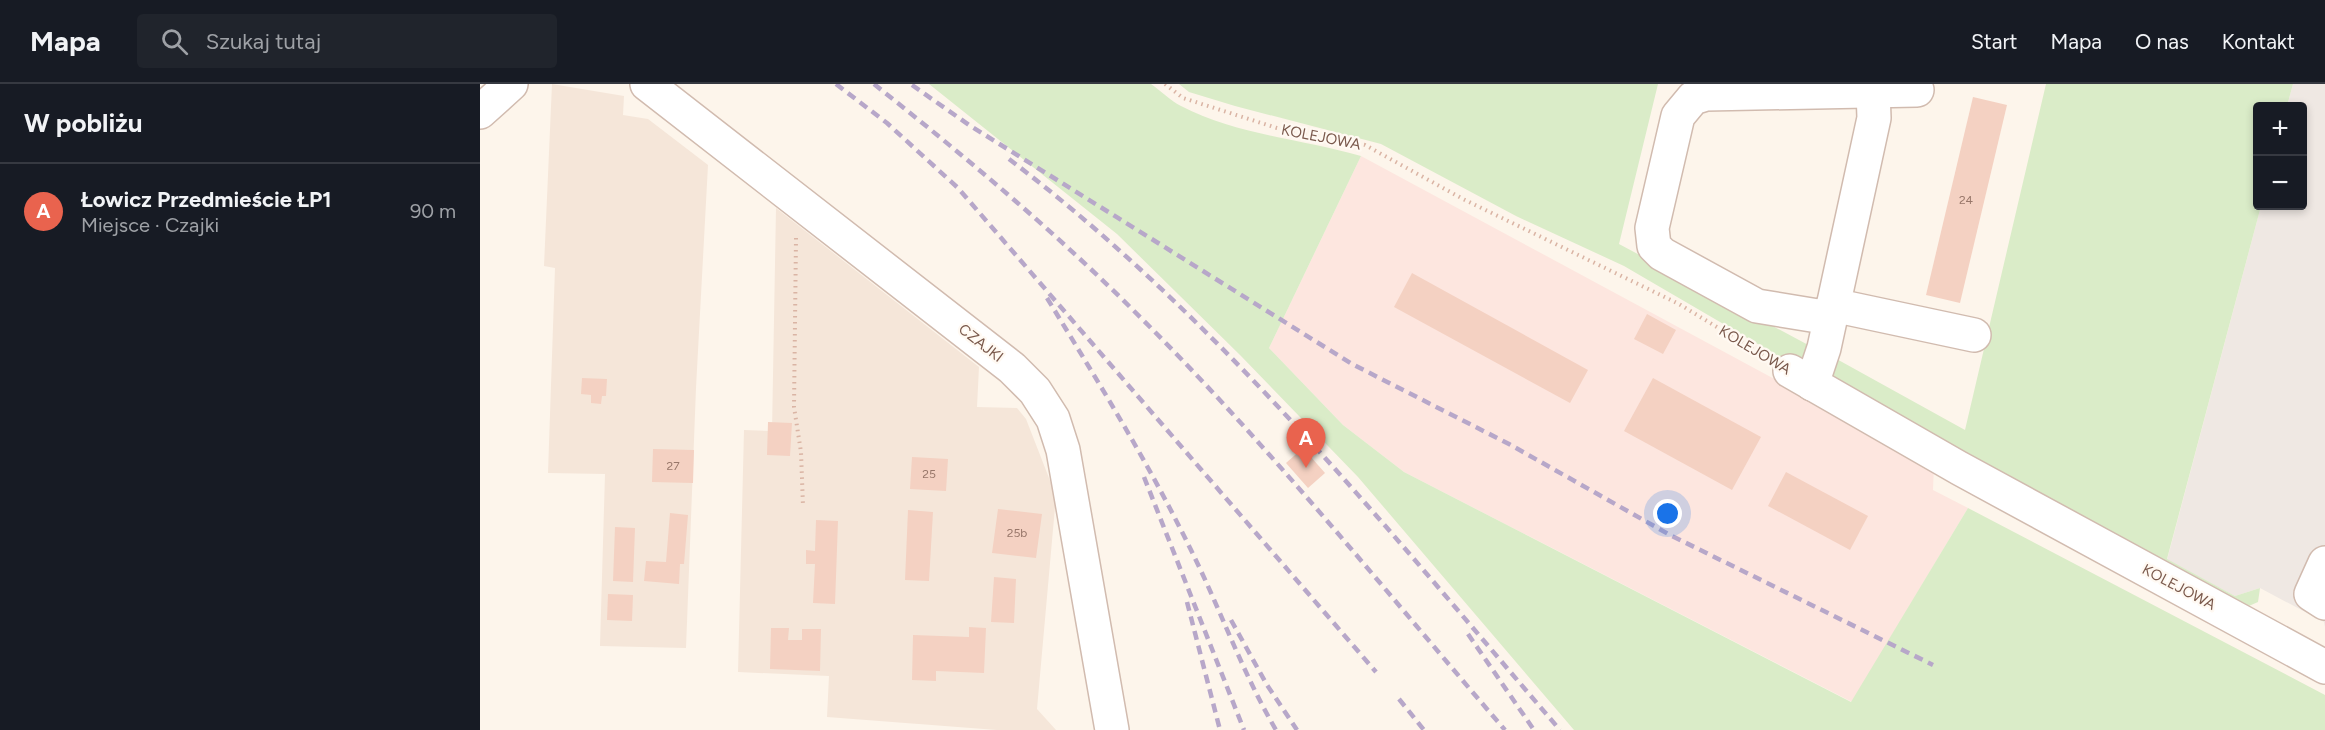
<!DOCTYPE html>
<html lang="pl">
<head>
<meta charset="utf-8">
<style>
	:root { --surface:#171b24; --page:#20242c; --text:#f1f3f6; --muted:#9ea1a6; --line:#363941; --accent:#e9634e }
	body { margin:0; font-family:Figtree,sans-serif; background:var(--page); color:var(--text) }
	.controls { position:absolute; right:18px; top:18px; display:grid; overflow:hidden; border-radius:6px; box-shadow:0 3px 9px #0003 }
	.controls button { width:54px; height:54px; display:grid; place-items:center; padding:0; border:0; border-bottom:2px solid var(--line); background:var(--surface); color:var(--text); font:30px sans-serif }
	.you { position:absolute; left:1188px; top:430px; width:21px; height:21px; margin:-15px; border:4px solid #fff; border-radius:50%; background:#1a73e8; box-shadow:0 0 0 9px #1a73e833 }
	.badge { display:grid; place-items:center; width:39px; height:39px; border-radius:50%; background:var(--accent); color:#fff; font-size:20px; font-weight:700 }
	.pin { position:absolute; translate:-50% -50px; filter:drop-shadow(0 2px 3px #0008) }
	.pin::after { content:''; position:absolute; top:32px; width:21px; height:18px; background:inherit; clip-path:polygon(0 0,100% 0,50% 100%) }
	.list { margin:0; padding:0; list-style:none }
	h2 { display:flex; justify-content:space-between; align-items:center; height:78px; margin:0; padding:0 24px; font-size:26px }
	h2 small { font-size:20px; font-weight:400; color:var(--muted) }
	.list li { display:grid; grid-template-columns:39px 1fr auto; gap:18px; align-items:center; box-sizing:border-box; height:96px; padding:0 24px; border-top:2px solid var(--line) }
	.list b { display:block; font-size:22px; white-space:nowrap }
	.list p { margin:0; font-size:20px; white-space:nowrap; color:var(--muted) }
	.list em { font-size:20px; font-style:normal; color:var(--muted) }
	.icon { flex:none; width:33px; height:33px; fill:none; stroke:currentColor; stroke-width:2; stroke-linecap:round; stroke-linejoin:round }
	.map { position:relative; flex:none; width:1845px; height:646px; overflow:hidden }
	header { display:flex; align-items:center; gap:36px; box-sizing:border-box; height:84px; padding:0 30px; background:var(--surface); border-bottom:2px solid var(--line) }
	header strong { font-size:28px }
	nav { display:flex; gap:33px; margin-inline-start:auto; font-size:21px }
	.search { width:420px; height:54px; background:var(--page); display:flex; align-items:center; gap:15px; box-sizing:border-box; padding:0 21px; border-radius:6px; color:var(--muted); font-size:22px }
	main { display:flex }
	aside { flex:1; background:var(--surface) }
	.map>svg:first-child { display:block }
	.residential { fill:#f5e6d9 }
	.commercial { fill:#fde6df }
	.industrial { fill:#efe8e3 }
	.green { fill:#daecc8 }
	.building { fill:#f4d1c2 }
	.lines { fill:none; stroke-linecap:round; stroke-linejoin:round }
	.minor-casing { stroke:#d1bbaf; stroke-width:36 }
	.path { stroke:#dab4a4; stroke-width:4; stroke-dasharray:1.5 4.5; stroke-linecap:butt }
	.minor { stroke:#fff; stroke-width:33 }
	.rail { stroke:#b7a7c9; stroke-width:4.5; stroke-dasharray:9 6; stroke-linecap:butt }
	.labels { text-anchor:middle; stroke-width:4.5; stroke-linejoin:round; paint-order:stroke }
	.number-label { font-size:12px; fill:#98776a }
	.street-label { font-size:15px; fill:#7a594c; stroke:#fff9f2 }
</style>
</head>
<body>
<header>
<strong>Mapa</strong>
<div class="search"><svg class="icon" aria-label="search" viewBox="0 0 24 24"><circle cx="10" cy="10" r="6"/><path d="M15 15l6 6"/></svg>Szukaj tutaj</div>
<nav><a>Start</a><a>Mapa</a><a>O nas</a><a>Kontakt</a></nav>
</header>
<main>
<aside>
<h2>W pobliżu<small></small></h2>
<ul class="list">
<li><span class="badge">A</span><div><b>Łowicz Przedmieście ŁP1</b><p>Miejsce · Czajki</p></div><em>90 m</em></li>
</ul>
</aside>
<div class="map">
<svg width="1845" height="646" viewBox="0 0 1845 646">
	<rect width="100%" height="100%" fill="#fdf5eb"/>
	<g class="residential">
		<path d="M72 0 144 12 143 31 168 35 228 81 216 304 206 564 120 562 125 390 68 389 75 184 64 182Z"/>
		<path d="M296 124 499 283 497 323 537 324 546 335 576 412 557 625 576 646H517L347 633 349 592 258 588 264 346 292 347Z"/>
	</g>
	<path class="commercial" d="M881 72 1454 381 1453 406 1488 424 1372 618 924 388 863 341 789 264Z"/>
	<path class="industrial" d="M1813 0H1845V543L1844 538 1780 504 1755 512 1687 476 1781 122H1822V22H1807Z"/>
	<g class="green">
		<path d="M449 0H671C681 7 691 17 701 22 757 51 822 55 881 72L789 264 863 341 924 388 1371 618 1488 424 1845 611V646H1094L878 393 760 271 637 150Z"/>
		<path d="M699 0H1178L1139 160 1332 263 1326 275 1312 280 1144 182 1036 132 901 60 755 22 709 8Z"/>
		<path d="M1566 0H1813L1807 22H1778V122H1781L1687 475 1755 512 1780 504 1778 518 1762 525 1352 296 1350 284 1353 273 1485 346Z"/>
	</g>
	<g class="building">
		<path d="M1493 13 1527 21 1480 219 1446 211Z"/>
		<path d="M932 189 1108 286 1090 319 914 223Z"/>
		<path d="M1167 230 1196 246 1183 270 1154 255Z"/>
		<path d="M102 294 127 295 126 312H122L121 320 111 319V311L101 310Z"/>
		<path d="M1173 294 1281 353 1252 406 1144 347Z"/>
		<path d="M288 338 312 339 310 372 287 371Z"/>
		<path d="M823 364 845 389 828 404 806 379Z"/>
		<path d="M173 365 214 366 213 399 172 398Z"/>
		<path d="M432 373 468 375 466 407 430 405Z"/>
		<path d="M1306 388 1388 432 1370 466 1288 422Z"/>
		<path d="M518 425 562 430 556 474 512 469Z"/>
		<path d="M428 426 453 428 449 497 425 496Z"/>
		<path d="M190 429 208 431 204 480H200L199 500 164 497 166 477 186 478Z"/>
		<path d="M336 436 358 437 355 520 333 519 335 480H326V466L335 467Z"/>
		<path d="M135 443 155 444 153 498 133 497Z"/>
		<path d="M514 493 536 495 534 539 511 538Z"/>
		<path d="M128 510 153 511 152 537 127 536Z"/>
		<path d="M489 543 506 544 504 589 456 587V597L432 596 433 551 489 553Z"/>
		<path d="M291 544H309L308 556H322V545H341L340 587 290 585Z"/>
	</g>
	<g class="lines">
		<defs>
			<g id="minor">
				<path d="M167 0 532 284 555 307 573 335 583 366 632 646"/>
				<path d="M0 28 31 0"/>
				<path d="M1353 221 1494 251"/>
				<path d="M1350 234 1277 222 1182 170 1174 162 1172 144 1198 32 1213 14 1226 10 1437 6"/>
				<path d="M1310 287 1479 384 1845 583"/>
				<path d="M1332 300 1344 264 1394 34 1393 7"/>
				<path d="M1845 479 1831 510 1845 519"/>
			</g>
		</defs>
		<use href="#minor" class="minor-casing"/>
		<g class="path">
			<path d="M685 0 703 14 797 44 885 61 983 115 1199 220 1286 273"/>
			<path d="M316 154 314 323 321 368 323 422"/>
		</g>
		<use href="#minor" class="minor"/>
		<g class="rail">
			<path d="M356 0 407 39 478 104 896 588"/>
			<path d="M394 0C488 75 579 151 664 237 792 365 906 508 1025 646"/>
			<path d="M432 1 489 41 872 280 1029 360 1190 451 1453 581"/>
			<path d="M529 75C741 236 908 446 1080 646"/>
			<path d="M567 214C617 296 668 378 710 464 740 524 762 588 796 646"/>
			<path d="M664 393 764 646"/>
			<path d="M707 518 740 646"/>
			<path d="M751 536 787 601 817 646"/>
			<path d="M988 550 1054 646"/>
			<path d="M919 615 944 646"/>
		</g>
	</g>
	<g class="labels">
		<g class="number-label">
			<text x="1486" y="120">24</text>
			<text x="193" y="386">27</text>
			<text x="449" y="394">25</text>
			<text x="537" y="453">25b</text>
		</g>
		<g class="street-label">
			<text transform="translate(841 53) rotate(11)" y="5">KOLEJOWA</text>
			<text transform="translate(501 259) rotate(38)" y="5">CZAJKI</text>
			<text transform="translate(1275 266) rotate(31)" y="5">KOLEJOWA</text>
			<text transform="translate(1699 503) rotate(28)" y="5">KOLEJOWA</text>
		</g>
	</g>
</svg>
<div class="controls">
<button>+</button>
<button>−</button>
</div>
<div class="you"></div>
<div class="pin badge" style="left:826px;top:384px">A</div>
</div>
</main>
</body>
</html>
